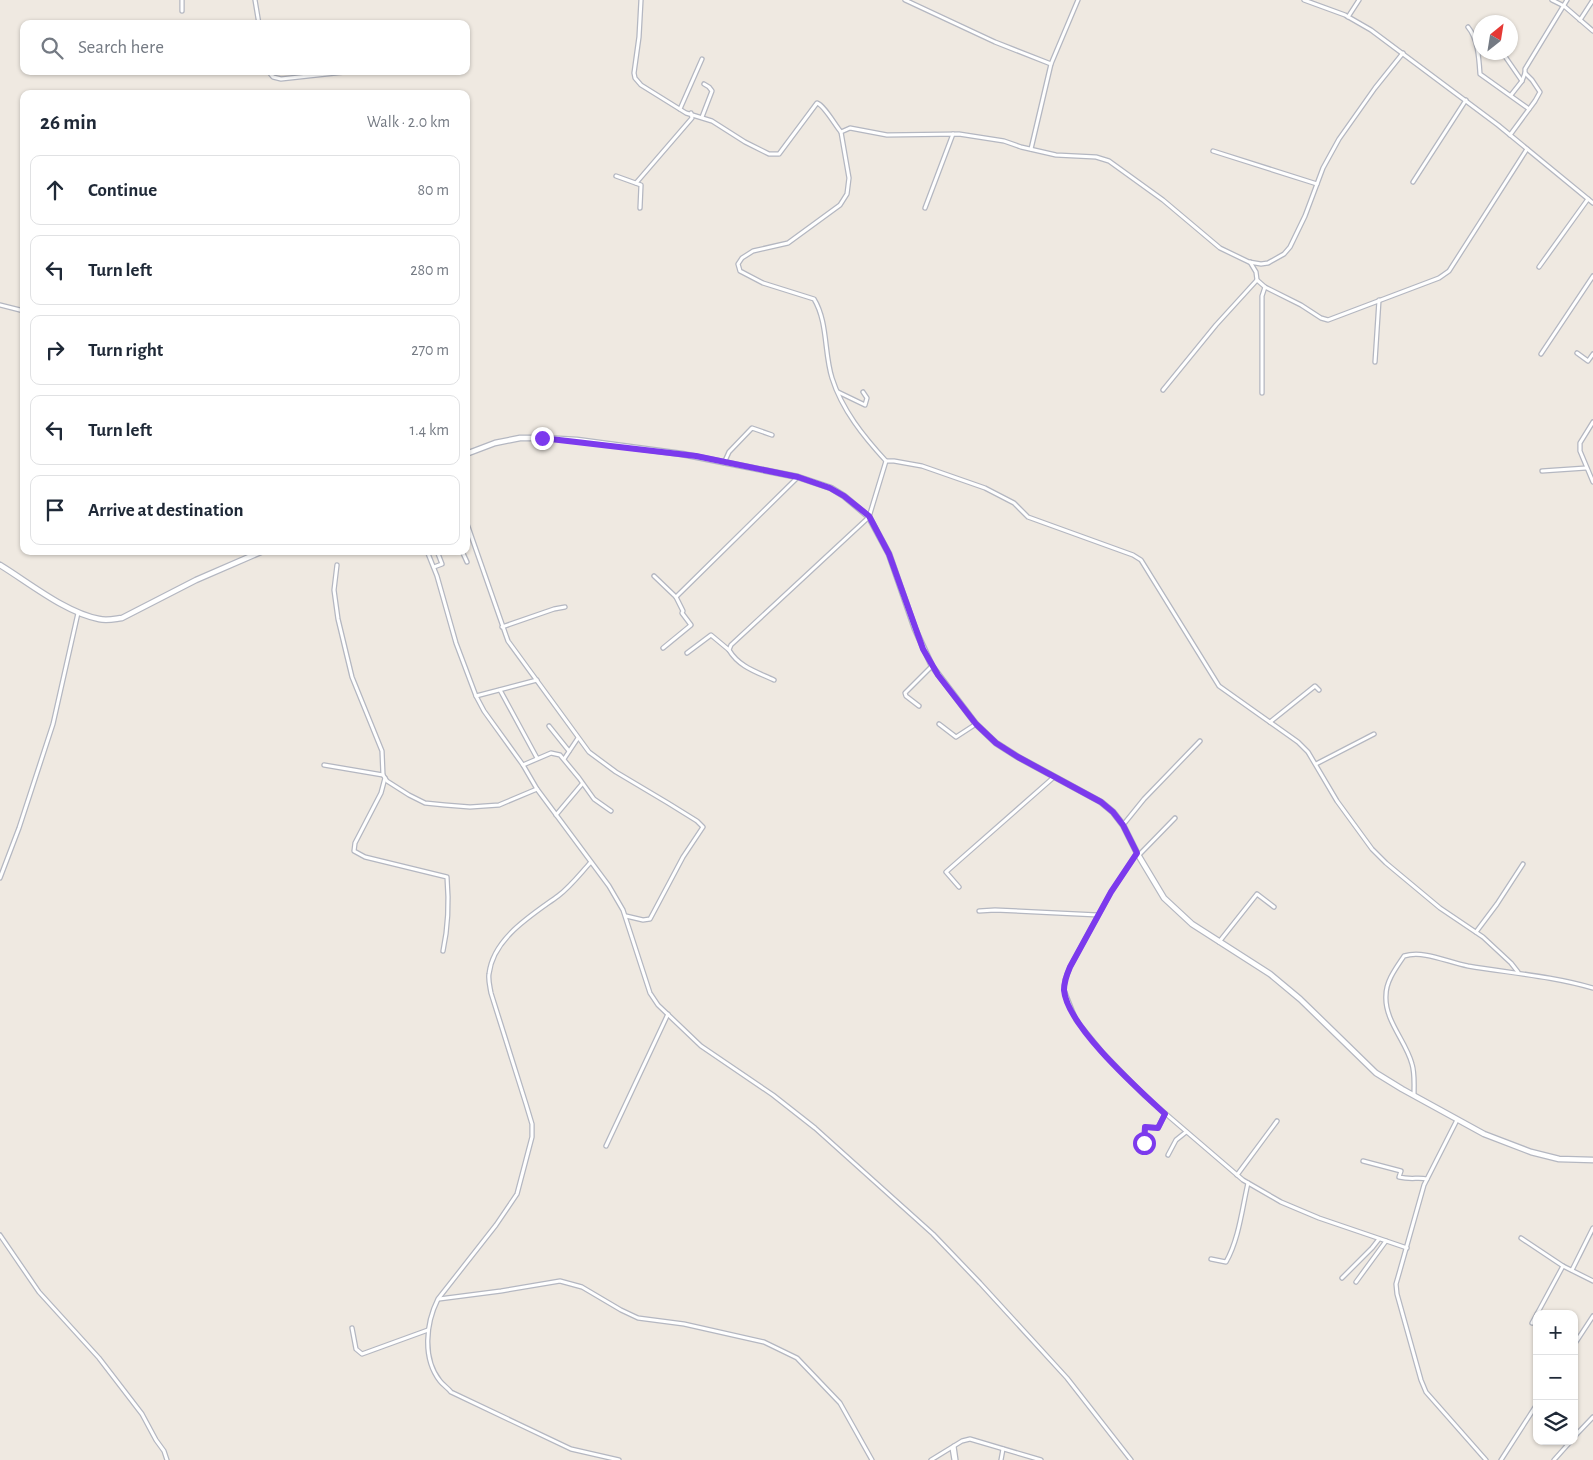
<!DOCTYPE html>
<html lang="en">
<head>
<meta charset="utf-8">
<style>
	:root { --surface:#fff; --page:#f2f2f3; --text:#1f2937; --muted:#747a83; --line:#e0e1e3 }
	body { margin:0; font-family:"Alegreya Sans",sans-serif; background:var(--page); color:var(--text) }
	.controls { position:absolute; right:15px; bottom:15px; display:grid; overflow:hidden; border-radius:10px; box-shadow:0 1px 4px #0004 }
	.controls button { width:45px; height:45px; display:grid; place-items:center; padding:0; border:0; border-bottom:1px solid var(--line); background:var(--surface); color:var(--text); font:25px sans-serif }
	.compass { position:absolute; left:1473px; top:15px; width:45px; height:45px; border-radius:50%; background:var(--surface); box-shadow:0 1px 4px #0004; rotate:30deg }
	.stop { position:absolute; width:15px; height:15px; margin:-11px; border:4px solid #7c3aed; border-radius:50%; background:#fff }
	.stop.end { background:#7c3aed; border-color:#fff; box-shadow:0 1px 5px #0008 }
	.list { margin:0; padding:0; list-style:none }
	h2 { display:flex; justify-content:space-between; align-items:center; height:65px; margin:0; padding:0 20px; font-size:21px }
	h2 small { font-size:16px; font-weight:400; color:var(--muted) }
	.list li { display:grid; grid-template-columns:32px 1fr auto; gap:15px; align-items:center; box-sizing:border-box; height:70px; margin:0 10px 10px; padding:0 10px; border:1px solid var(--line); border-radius:10px }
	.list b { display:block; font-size:19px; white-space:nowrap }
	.list em { font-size:16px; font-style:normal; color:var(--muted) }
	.icon { flex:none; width:28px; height:28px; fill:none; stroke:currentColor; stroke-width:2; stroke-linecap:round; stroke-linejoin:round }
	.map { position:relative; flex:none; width:1593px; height:1460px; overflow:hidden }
	.search { position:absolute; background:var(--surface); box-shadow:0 1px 4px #0004; left:20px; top:20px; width:450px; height:55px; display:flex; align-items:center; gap:12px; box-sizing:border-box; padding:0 18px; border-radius:10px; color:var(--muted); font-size:19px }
	.panel { position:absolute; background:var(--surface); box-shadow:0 1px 4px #0004; left:20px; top:90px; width:450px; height:465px; border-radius:10px }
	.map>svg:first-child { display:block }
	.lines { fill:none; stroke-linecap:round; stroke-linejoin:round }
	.minor-casing { stroke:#b4b7c1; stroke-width:5.5 }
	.tertiary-casing { stroke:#b4b7c1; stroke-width:7 }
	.minor { stroke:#fff; stroke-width:3 }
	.tertiary { stroke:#fff; stroke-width:4.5 }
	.route { stroke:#7c3aed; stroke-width:6 }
</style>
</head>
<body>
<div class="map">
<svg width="1593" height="1460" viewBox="0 0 1593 1460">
	<rect width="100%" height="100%" fill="#efe9e1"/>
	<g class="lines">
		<defs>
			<g id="minor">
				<path d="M182 0V11"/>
				<path d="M255 0 259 24"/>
				<path d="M641 0 639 37 634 73 635 78 641 85 686 113 712 121 745 142 769 154H779L817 103C824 105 835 125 841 132"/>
				<path d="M905 0 995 42 1051 64"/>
				<path d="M1304 0 1345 15 1371 30 1498 125 1593 203"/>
				<path d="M1552 0 1564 6 1593 31"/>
				<path d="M1348 17 1359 0"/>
				<path d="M1580 20 1593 0"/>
				<path d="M1468 27C1478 39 1479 59 1480 74L1529 109"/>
				<path d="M1502 52 1522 81"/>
				<path d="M268 71 273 77 281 79 354 71"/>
				<path d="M1511 95 1522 81 1525 73"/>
				<path d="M680 109 702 59"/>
				<path d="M702 117 712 91 709 87 704 84"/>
				<path d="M1510 135 1535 101 1540 92 1532 80 1525 73V69L1567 0"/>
				<path d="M1031 149 1051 64 1078 0"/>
				<path d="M1213 151 1317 184"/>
				<path d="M616 176 641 185 640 208"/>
				<path d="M1413 182 1466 100"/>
				<path d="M636 183 692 118 691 113"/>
				<path d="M925 208 953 134"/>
				<path d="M1250 262 1256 272 1257 280 1265 287 1301 305 1321 318 1328 320 1439 278 1449 271 1527 149"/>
				<path d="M1539 267 1588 199"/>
				<path d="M0 305 24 311"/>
				<path d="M1577 353 1588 361 1593 354"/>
				<path d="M1541 354 1593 276"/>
				<path d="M1375 362 1379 300"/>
				<path d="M1163 390 1216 325 1257 280"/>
				<path d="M838 392 865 405 867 398 863 392"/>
				<path d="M1262 393V296L1265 287"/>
				<path d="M1593 422 1580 443V451L1593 482"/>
				<path d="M886 461H894L922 466 985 488 1014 503 1028 517 1133 555 1141 560 1219 686 1298 742 1308 752 1337 801 1372 849 1386 863 1440 908 1483 937 1511 963 1518 972"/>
				<path d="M724 463 729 452 752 428 772 435"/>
				<path d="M1542 471 1586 468"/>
				<path d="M466 521 508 641 589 752 616 772 668 803 697 821 703 827 683 857 650 919 643 920 626 916"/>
				<path d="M427 551 437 576 456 643 476 696 484 711 523 765 537 789 609 886 623 910 650 993 658 1005 701 1046 773 1095 815 1128 933 1234 980 1283 1067 1378 1131 1460"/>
				<path d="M462 551 467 562"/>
				<path d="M337 565 334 590 338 619 352 677 382 751 383 775 387 781 409 795 425 803 445 805 470 807 499 805 537 789"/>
				<path d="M434 567 442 564 437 551"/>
				<path d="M654 576 676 597 683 611 682 613 691 625 663 648"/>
				<path d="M676 597 798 477"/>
				<path d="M502 627 554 609 565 607"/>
				<path d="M687 653 711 635 729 650"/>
				<path d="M774 680C757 672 739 667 729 650L731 645 869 517 886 461C864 437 842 410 832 378 824 353 828 322 814 299L763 283 740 271 738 264 742 258 753 251 788 243 840 205 847 194 849 178 841 132 850 128 887 135 959 134 1004 141 1021 147 1056 155 1096 157 1109 161 1163 200 1220 248 1249 262 1261 264 1268 263 1284 254 1290 247 1305 216 1323 168 1339 139 1375 88 1403 53"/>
				<path d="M500 690 537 758"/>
				<path d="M476 696 537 680"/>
				<path d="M919 706 906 696 905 693 932 666"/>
				<path d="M1270 722 1315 686 1319 690"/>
				<path d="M939 724 956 737 976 724"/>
				<path d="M549 726 569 751"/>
				<path d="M564 759 578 738"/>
				<path d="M1316 764 1374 734"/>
				<path d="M324 765 383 775"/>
				<path d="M523 765 551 753 560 755 579 778 594 799 611 811"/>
				<path d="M385 778 381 793 355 843 354 851 365 857 447 877C449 901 448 928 443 951"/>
				<path d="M556 815 582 784"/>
				<path d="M1123 825 1144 799 1200 741"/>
				<path d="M1137 853 1111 892 1070 967 1065 980 1064 990 1076 1020 1103 1053 1145 1096 1243 1180 1281 1202 1319 1218 1407 1248"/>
				<path d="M1138 856 1175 818"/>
				<path d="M590 863C580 874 570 887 558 896 532 915 493 938 489 974 488 980 490 987 491 993L526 1104 532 1124V1137L517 1194 496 1225 438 1299C426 1323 422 1358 440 1381 443 1385 448 1388 451 1392L571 1449 619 1460"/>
				<path d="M0 878 19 828 53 724 78 613"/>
				<path d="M959 887 946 872 1054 777"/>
				<path d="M979 911 995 910 1098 915"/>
				<path d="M1476 932 1497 904 1523 864"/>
				<path d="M1219 942 1257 894 1274 907"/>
				<path d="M1414 1095C1414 1084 1415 1074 1412 1064 1406 1041 1384 1020 1386 995 1386 981 1396 968 1404 956 1424 950 1447 962 1468 966 1510 973 1552 976 1593 988"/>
				<path d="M1457 1120 1424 1185 1400 1270 1396 1284 1397 1294 1421 1380 1426 1392 1486 1460"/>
				<path d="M1142 1142 1144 1143 1145 1127 1158 1128 1165 1114"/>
				<path d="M606 1146 668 1014"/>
				<path d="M1168 1155 1176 1140 1186 1132"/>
				<path d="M1363 1161 1401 1171 1399 1177C1411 1180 1418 1177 1427 1179"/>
				<path d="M1237 1175 1277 1121"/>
				<path d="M0 1235 39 1292 99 1358 142 1414 156 1440 164 1451 167 1460"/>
				<path d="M1521 1238 1563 1266 1593 1281"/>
				<path d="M1211 1259 1226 1262C1239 1239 1242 1209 1248 1183"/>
				<path d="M1572 1270 1593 1228"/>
				<path d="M1342 1278 1372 1248 1379 1239"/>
				<path d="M1356 1282 1386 1241"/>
				<path d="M439 1299 501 1291 560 1281 582 1287 621 1310 638 1318 684 1324 764 1342 797 1358 840 1403 872 1460"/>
				<path d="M1537 1314 1563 1266"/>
				<path d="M1532 1323 1537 1314"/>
				<path d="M352 1328 356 1349 362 1354 428 1330"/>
				<path d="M1574 1345 1593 1316"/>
				<path d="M1574 1437 1593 1417"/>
				<path d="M954 1446 956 1460"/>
				<path d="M952 1448 954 1460"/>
				<path d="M931 1460 962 1441 970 1439 1041 1460"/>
				<path d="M1001 1460 1003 1449"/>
				<path d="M1501 1460 1537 1404"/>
				<path d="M1554 1460 1571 1441"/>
			</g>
			<g id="tertiary">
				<path d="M466 454 495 443 520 438H542L577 440 682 454 798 477 831 488 844 496 869 517 889 554 915 629 932 666 976 724 996 743 1018 757 1101 802 1113 812 1123 825 1137 853 1164 898 1192 924 1270 974 1300 999 1376 1073 1402 1089 1484 1134 1531 1152 1559 1159 1593 1160"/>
				<path d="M0 565C28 582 66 613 99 619 107 621 114 619 122 618L196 580 263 551"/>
			</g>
		</defs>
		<use href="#minor" class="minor-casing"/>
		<use href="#tertiary" class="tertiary-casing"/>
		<use href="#minor" class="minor"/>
		<use href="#tertiary" class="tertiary"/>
	</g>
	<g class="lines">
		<path class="route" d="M542 438 696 456 798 477 830 488 844 496 869 516 889 554 923 649 938 675 976 724 996 743 1018 757 1101 802 1113 812 1123 825 1137 853 1111 892 1070 967C1067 974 1064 982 1064 990 1067 1026 1138 1089 1165 1114L1158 1128 1145 1127 1144 1143"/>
	</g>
</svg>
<div class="controls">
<button>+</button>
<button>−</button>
<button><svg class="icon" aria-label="layers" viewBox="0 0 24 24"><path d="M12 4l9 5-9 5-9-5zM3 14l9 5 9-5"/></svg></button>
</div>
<svg class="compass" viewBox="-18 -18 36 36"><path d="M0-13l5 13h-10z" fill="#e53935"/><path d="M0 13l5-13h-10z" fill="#747a83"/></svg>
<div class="stop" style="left:1144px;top:1143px"></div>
<div class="stop end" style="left:542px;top:438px"></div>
<div class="search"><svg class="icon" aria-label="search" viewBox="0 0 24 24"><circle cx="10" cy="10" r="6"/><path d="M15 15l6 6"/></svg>Search here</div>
<section class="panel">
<h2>26 min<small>Walk · 2.0 km</small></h2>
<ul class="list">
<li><svg class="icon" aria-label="ahead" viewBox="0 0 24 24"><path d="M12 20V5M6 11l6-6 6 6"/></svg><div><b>Continue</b></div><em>80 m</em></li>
<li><svg class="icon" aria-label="left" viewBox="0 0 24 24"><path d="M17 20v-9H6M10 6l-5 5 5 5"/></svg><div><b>Turn left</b></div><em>280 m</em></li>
<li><svg class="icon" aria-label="right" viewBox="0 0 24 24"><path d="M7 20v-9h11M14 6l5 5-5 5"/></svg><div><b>Turn right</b></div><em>270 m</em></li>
<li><svg class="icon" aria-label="left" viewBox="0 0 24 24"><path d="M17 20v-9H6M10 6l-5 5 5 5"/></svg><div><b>Turn left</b></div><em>1.4 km</em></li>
<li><svg class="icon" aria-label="arrive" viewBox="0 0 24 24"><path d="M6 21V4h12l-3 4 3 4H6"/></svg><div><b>Arrive at destination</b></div></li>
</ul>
</section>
</div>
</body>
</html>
